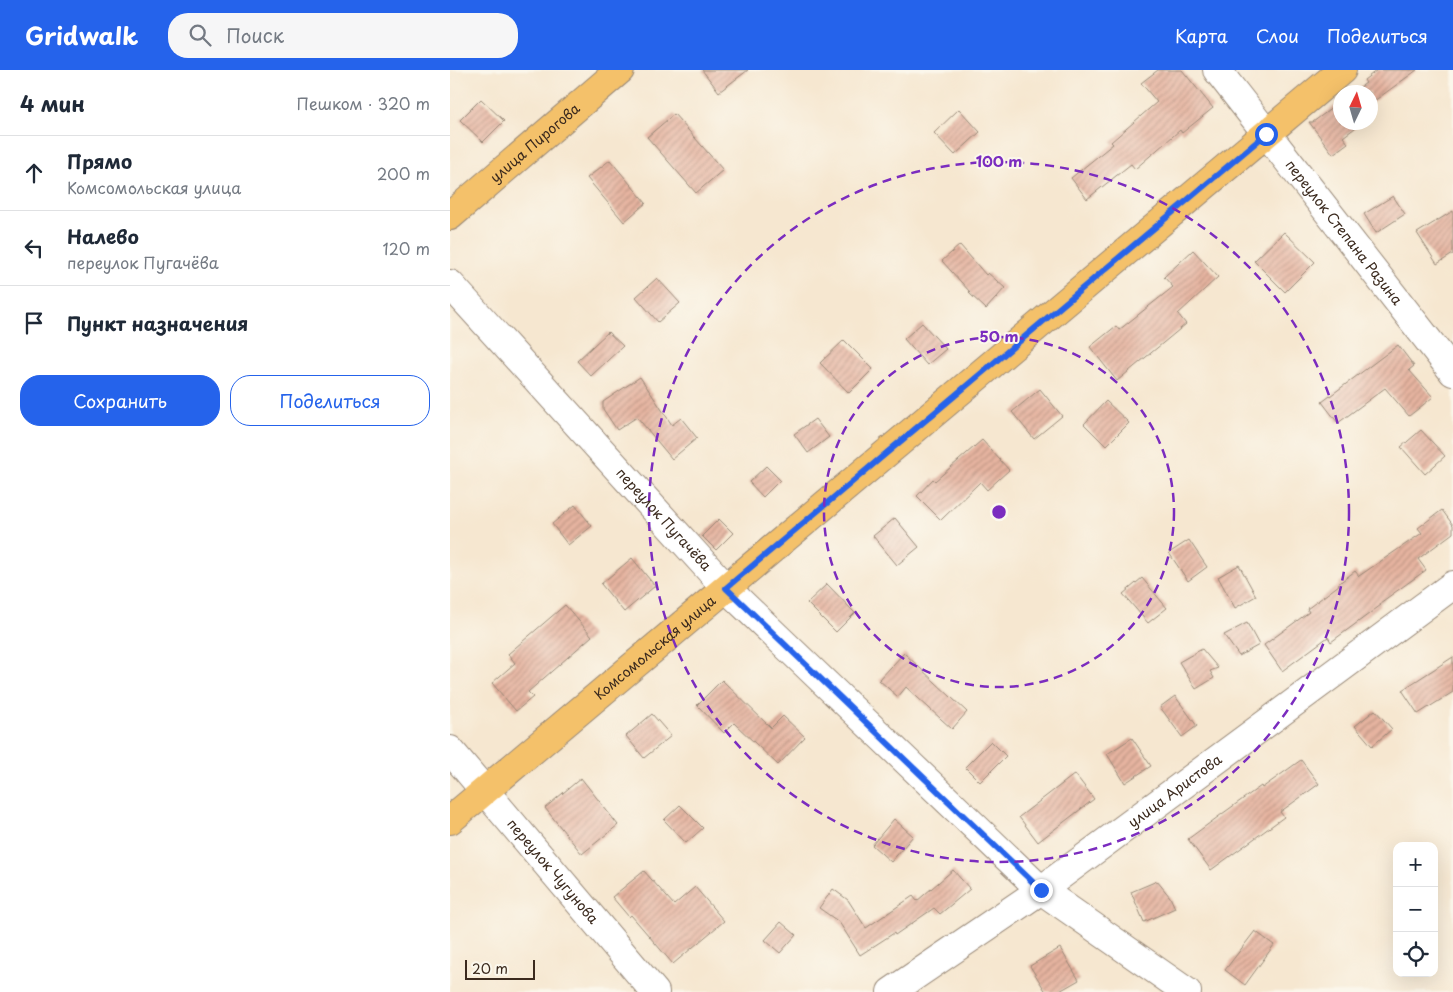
<!DOCTYPE html>
<html lang="ru">
<head>
<meta charset="utf-8">
<style>
	:root { --surface:#fff; --page:#f6f6f7; --text:#1f2937; --muted:#747a83; --line:#e0e1e3; --accent:#2563eb }
	body { margin:0; font-family:"Playpen Sans",sans-serif; background:var(--page); color:var(--text) }
	.controls { position:absolute; right:15px; bottom:15px; display:grid; overflow:hidden; border-radius:10px; box-shadow:0 5px 20px #0002 }
	.controls button { width:45px; height:45px; display:grid; place-items:center; padding:0; border:0; border-bottom:1px solid var(--line); background:var(--surface); color:var(--text); font:25px sans-serif }
	.compass { position:absolute; left:883px; top:15px; width:45px; height:45px; border-radius:50%; background:var(--surface); box-shadow:0 5px 20px #0002; rotate:5deg }
	.scale { position:absolute; left:15px; bottom:12px; width:70px; box-sizing:border-box; padding-left:5px; border:2px solid #3b2a1e; border-top:0; font-size:14px; line-height:18px; white-space:nowrap; color:#3b2a1e; -webkit-text-stroke:4px #fbf7ec; paint-order:stroke }
	.stop { position:absolute; width:15px; height:15px; margin:-11px; border:4px solid #2563eb; border-radius:50%; background:#fff }
	.stop.end { background:#2563eb; border-color:#fff; box-shadow:0 1px 5px #0008 }
	.list { margin:0; padding:0; list-style:none }
	h2 { display:flex; justify-content:space-between; align-items:center; height:65px; margin:0; padding:0 20px; font-size:21px }
	h2 small { font-size:16px; font-weight:400; color:var(--muted) }
	.list li { display:grid; grid-template-columns:32px 1fr auto; gap:15px; align-items:center; box-sizing:border-box; height:75px; padding:0 20px; border-top:1px solid var(--line) }
	.list b { display:block; font-size:19px; white-space:nowrap }
	.list p { margin:0; font-size:16px; white-space:nowrap; color:var(--muted) }
	.list em { font-size:16px; font-style:normal; color:var(--muted) }
	.actions { display:flex; gap:10px; padding:15px 20px }
	.actions a { flex:1; padding:11px 0; border:1px solid var(--accent); border-radius:20px; text-align:center; font-size:18px; color:var(--accent) }
	.actions .main { background:var(--accent); color:#fff }
	.icon { flex:none; width:28px; height:28px; fill:none; stroke:currentColor; stroke-width:2; stroke-linecap:round; stroke-linejoin:round }
	.map { position:relative; flex:none; width:1003px; height:922px; overflow:hidden }
	header { display:flex; align-items:center; gap:30px; box-sizing:border-box; height:70px; padding:0 25px; background:var(--accent); color:#fff }
	header strong { font-size:24px }
	nav { display:flex; gap:28px; margin-inline-start:auto; font-size:18px }
	.search { width:350px; height:45px; background:var(--page); display:flex; align-items:center; gap:12px; box-sizing:border-box; padding:0 18px; border-radius:20px; color:var(--muted); font-size:19px }
	main { display:flex }
	aside { flex:1; background:var(--surface) }
	.map>svg:first-child { display:block }
	.building { fill:url(#building-hatch) }
	.lines { fill:none; stroke-linecap:round; stroke-linejoin:round }
	.minor-casing { stroke:#988877; stroke-width:30 }
	.major-casing { stroke:#988877; stroke-width:30 }
	.minor { stroke:#fff; stroke-width:28 }
	.major { stroke:#f4c16a; stroke-width:28 }
	.route { stroke:#2563eb; stroke-width:6 }
	.ring { fill:none; stroke:#7b2cbf; stroke-width:2.5; stroke-dasharray:9 6 }
	.labels { text-anchor:middle; stroke-width:4; stroke-linejoin:round; paint-order:stroke }
	.street-label { font-size:14px; fill:#3b2a1e; stroke:#fbf7ec }
	.centre { fill:#7b2cbf; stroke:#fbf7ec; stroke-width:2.5 }
	.ring-label { font-size:15px; text-anchor:middle; font-weight:bold; fill:#7b2cbf; stroke:#fbf7ec; stroke-width:4; stroke-linejoin:round; paint-order:stroke }
</style>
</head>
<body>
<header>
<strong>Gridwalk</strong>
<div class="search"><svg class="icon" aria-label="search" viewBox="0 0 24 24"><circle cx="10" cy="10" r="6"/><path d="M15 15l6 6"/></svg>Поиск</div>
<nav><a>Карта</a><a>Слои</a><a>Поделиться</a></nav>
</header>
<main>
<aside>
<h2>4 мин<small>Пешком · 320 m</small></h2>
<ul class="list">
<li><svg class="icon" aria-label="ahead" viewBox="0 0 24 24"><path d="M12 20V5M6 11l6-6 6 6"/></svg><div><b>Прямо</b><p>Комсомольская улица</p></div><em>200 m</em></li>
<li><svg class="icon" aria-label="left" viewBox="0 0 24 24"><path d="M17 20v-9H6M10 6l-5 5 5 5"/></svg><div><b>Налево</b><p>переулок Пугачёва</p></div><em>120 m</em></li>
<li><svg class="icon" aria-label="arrive" viewBox="0 0 24 24"><path d="M6 21V4h12l-3 4 3 4H6"/></svg><div><b>Пункт назначения</b></div></li>
</ul>
<div class="actions"><a class="main">Сохранить</a><a>Поделиться</a></div>
</aside>
<div class="map">
<svg width="1003" height="922" viewBox="0 0 1003 922">
	<defs>
		<pattern id="building-hatch" width="6" height="6" patternUnits="userSpaceOnUse" patternTransform="scale(1.25)"><rect width="6" height="6" fill="#e6b4a0"/><path d="M-1 1l2-2M0 6l6-6M5 7l2-2" fill="none" stroke="#bc9382"/></pattern>
	</defs>
	<rect width="100%" height="100%" fill="#fbf7ec"/>
	<filter id="ink" filterUnits="userSpaceOnUse"><feTurbulence type="fractalNoise" baseFrequency=".02" numOctaves="2"/><feDisplacementMap in="SourceGraphic" scale="10" xChannelSelector="R" yChannelSelector="G"/><feConvolveMatrix kernelMatrix="1 2 1 2 8 2 1 2 1" color-interpolation-filters="sRGB"/></filter>
	<filter id="wash" filterUnits="userSpaceOnUse"><feTurbulence type="fractalNoise" baseFrequency=".0096" numOctaves="4" result="noise"/><feDisplacementMap in="SourceGraphic" scale="20" xChannelSelector="R" yChannelSelector="G"/><feGaussianBlur stdDeviation="1.12" result="paint"/><feColorMatrix in="noise" values="0 0 0 0 0 0 0 0 0 0 0 0 0 0 0 0 0 1.4 0 .05"/><feComposite in="paint" operator="in"/></filter>
	<g filter="url(#wash)">
		<rect width="100%" height="100%" fill="#f6e7d0"/>
		<g id="blocks">
			<g class="building">
				<path d="M252 0H298L269 22Z"/>
				<path d="M708 0H732L763 38 732 63 730 60 685 99 681 94 637 129 621 108 663 74 661 72 707 32 691 13Z"/>
				<path d="M927 0H967L920 34V22H903L916 13 914 10Z"/>
				<path d="M31 29 54 51 33 72 10 50Z"/>
				<path d="M890 32V52H913L893 67 898 73 883 84 859 52H863Z"/>
				<path d="M509 39 530 62 505 85 484 63Z"/>
				<path d="M224 44 273 100 246 123 197 67Z"/>
				<path d="M160 90 196 133 174 152 137 108Z"/>
				<path d="M943 126 955 144 926 163 914 144Z"/>
				<path d="M1003 141V184L987 194 967 163Z"/>
				<path d="M834 162 865 192 835 222 804 191Z"/>
				<path d="M510 175 536 205 538 203 555 218 536 239 519 223 520 222 492 191Z"/>
				<path d="M743 180 768 207 728 244 736 254 667 311 640 277 666 256 669 260 723 217 714 207Z"/>
				<path d="M207 208 230 233 208 252 186 227Z"/>
				<path d="M472 253 496 279 477 295 454 269Z"/>
				<path d="M158 262 173 276 141 306 127 291Z"/>
				<path d="M394 270 423 299 399 323 370 293Z"/>
				<path d="M948 275 964 296 959 300 983 327 959 346 935 318 888 353 872 332Z"/>
				<path d="M190 307 222 355 231 348 247 368 222 389 187 347 167 360 153 339V332Z"/>
				<path d="M590 319 612 346 584 369 562 342Z"/>
				<path d="M656 331 679 353 656 376 634 354Z"/>
				<path d="M365 349 379 367 358 383 344 364Z"/>
				<path d="M971 360 995 386 975 404 951 377Z"/>
				<path d="M532 370 559 400 537 420 530 412 491 450 467 426 483 409 485 411Z"/>
				<path d="M316 396 330 410 313 427 299 412Z"/>
				<path d="M125 435 142 456 118 475 102 454Z"/>
				<path d="M992 440 1003 455V463L968 489 976 500 930 533 931 535 881 572 878 567 832 601 814 575 859 542 857 539 889 515 888 514 905 501 909 506 972 463 968 458Z"/>
				<path d="M445 448 469 477 447 495 423 466Z"/>
				<path d="M269 449 283 463 266 480 252 466Z"/>
				<path d="M739 470 757 497 738 511 719 483Z"/>
				<path d="M182 488 205 516 174 542 151 514Z"/>
				<path d="M789 495 806 526 785 538 768 507Z"/>
				<path d="M692 508 717 538 698 553 673 524Z"/>
				<path d="M377 514 405 543 386 562 357 533Z"/>
				<path d="M115 535 142 566 78 622 83 627 66 641 42 613 65 593 58 584Z"/>
				<path d="M797 553 809 575 789 586 774 565Z"/>
				<path d="M752 579 768 598 760 601 764 608 746 619 729 592Z"/>
				<path d="M454 583 517 642 502 659 456 617 448 627 429 610Z"/>
				<path d="M1003 587V622L968 644 952 620Z"/>
				<path d="M272 610 321 658 333 646 355 667 328 695 284 653 274 663 247 635Z"/>
				<path d="M725 626 747 656 732 667 710 637Z"/>
				<path d="M925 640 942 659 922 676 905 656Z"/>
				<path d="M202 644 221 666 194 688 176 666Z"/>
				<path d="M682 668 701 696 675 713 657 684Z"/>
				<path d="M541 671 556 686 530 712 515 697Z"/>
				<path d="M851 690 869 714 830 742 834 747 761 800 738 769 772 744 811 716 812 718Z"/>
				<path d="M625 704 644 729 588 772 569 747Z"/>
				<path d="M131 708 168 755 132 784 95 738Z"/>
				<path d="M230 735 253 758 236 773 214 750Z"/>
				<path d="M444 749 463 766 441 792 422 775Z"/>
				<path d="M503 800 520 819 490 844 484 838 445 865 444 863 410 885 389 852 369 838 383 819 398 830 416 858 463 826 467 831Z"/>
				<path d="M194 801 224 835 245 817 274 851 223 894 181 845 179 847 162 827Z"/>
				<path d="M707 811 720 827 725 838 694 852 681 822Z"/>
				<path d="M331 852 346 865 330 883 315 870Z"/>
				<path d="M805 861 824 875 795 915 775 900Z"/>
				<path d="M610 878 629 910 608 922H596L580 896Z"/>
			</g>
		</g>
	</g>
	<g filter="url(#ink)">
		<use href="#blocks" fill-opacity="0" stroke="#988877" stroke-width="1"/>
		<g class="lines">
			<defs>
				<g id="minor">
					<path id="s1" d="M767 0 1003 302"/>
					<path id="s2" d="M0 214 276 518 591 820 737 922"/>
					<path id="s3" d="M0 680 205 922"/>
					<path id="s4" d="M441 922 591 820 1003 515"/>
				</g>
				<g id="major">
					<path id="s5" d="M0 146 170 0"/>
					<path id="s6" d="M0 750 892 0"/>
				</g>
			</defs>
			<use href="#minor" class="minor-casing"/>
			<use href="#major" class="major-casing"/>
			<use href="#minor" class="minor"/>
			<use href="#major" class="major"/>
		</g>
	</g>
	<g class="lines" filter="url(#ink)">
		<path class="route" d="M591 820 276 518 816 64"/>
	</g>
	<g class="ring">
		<circle cx="549" cy="442" r="175"/>
		<circle cx="549" cy="442" r="350"/>
	</g>
	<g class="labels">
		<g class="street-label">
			<text dy="5" stroke="none"><textPath href="#s5" startOffset="112">улица Пирогова</textPath></text>
			<text dy="5" stroke="none"><textPath href="#s1" startOffset="206">переулок Степана Разина</textPath></text>
			<text dy="5" stroke="none"><textPath href="#s2" startOffset="318">переулок Пугачёва</textPath></text>
			<text dy="5" stroke="none"><textPath href="#s6" startOffset="268">Комсомольская улица</textPath></text>
			<text dy="5" stroke="none"><textPath href="#s4" startOffset="348">улица Аристова</textPath></text>
			<text dy="5" stroke="none"><textPath href="#s3" startOffset="159">переулок Чугунова</textPath></text>
		</g>
	</g>
	<circle cx="549" cy="442" r="8" class="centre"/>
	<g class="ring-label">
		<text x="549" y="97">100 m</text>
		<text x="549" y="272">50 m</text>
	</g>
</svg>
<div class="controls">
<button>+</button>
<button>−</button>
<button><svg class="icon" aria-label="locate" viewBox="0 0 24 24"><circle cx="12" cy="12" r="6"/><path d="M12 2v4M12 18v4M2 12h4M18 12h4"/></svg></button>
</div>
<svg class="compass" viewBox="-18 -18 36 36"><path d="M0-13l5 13h-10z" fill="#e53935"/><path d="M0 13l5-13h-10z" fill="#747a83"/></svg>
<div class="scale">20 m</div>
<div class="stop" style="left:816px;top:64px"></div>
<div class="stop end" style="left:591px;top:820px"></div>
</div>
</main>
</body>
</html>
